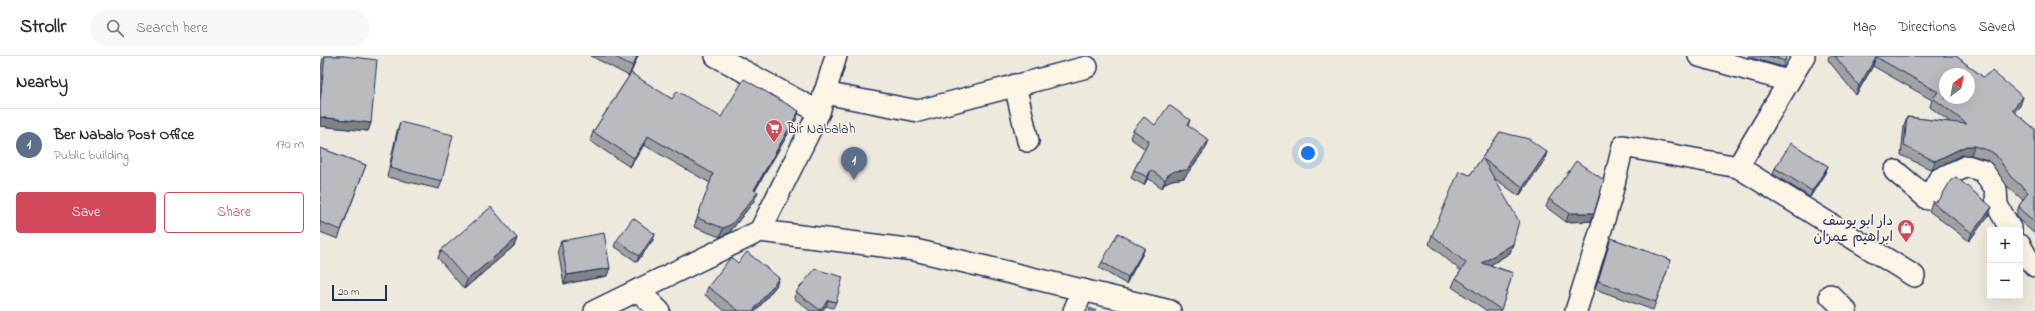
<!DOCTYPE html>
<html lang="en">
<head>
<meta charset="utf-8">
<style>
	:root { --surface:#fff; --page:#f7f7f7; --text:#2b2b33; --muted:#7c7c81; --line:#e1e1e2; --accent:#d1495b }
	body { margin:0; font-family:"Indie Flower","Playpen Sans Arabic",sans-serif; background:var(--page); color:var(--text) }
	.controls { position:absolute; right:12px; bottom:12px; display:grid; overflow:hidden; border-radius:4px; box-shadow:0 4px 16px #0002 }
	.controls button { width:36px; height:36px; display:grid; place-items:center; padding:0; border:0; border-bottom:1px solid var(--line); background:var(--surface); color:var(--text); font:20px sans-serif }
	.compass { position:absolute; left:1619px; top:12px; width:36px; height:36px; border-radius:50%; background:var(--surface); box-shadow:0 4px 16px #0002; rotate:32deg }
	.scale { position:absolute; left:12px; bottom:10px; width:55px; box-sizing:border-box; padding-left:4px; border:2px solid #1b2f5e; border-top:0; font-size:11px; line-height:14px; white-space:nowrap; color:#1b2f5e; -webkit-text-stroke:3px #fcf5e5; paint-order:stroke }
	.you { position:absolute; left:988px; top:97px; width:14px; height:14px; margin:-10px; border:3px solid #fff; border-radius:50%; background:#1a73e8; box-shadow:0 0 0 6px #1a73e833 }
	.badge { display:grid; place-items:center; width:26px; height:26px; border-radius:50%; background:var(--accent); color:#fff; font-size:13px; font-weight:700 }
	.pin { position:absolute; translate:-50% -33px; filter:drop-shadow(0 1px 2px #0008) }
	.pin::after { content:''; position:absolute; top:21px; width:14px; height:12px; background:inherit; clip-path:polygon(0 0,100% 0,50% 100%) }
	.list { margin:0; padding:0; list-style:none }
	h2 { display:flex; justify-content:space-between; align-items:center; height:52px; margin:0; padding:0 16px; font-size:17px }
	h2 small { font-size:13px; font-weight:400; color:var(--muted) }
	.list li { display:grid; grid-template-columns:26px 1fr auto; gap:12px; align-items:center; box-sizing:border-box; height:72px; padding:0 16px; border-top:1px solid var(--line) }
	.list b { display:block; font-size:15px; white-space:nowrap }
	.list p { margin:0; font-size:13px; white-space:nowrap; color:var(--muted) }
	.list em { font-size:13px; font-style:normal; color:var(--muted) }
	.actions { display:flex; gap:8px; padding:12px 16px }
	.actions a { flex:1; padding:9px 0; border:1px solid var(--accent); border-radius:4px; text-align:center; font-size:14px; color:var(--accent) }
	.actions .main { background:var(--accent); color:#fff }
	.icon { flex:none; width:22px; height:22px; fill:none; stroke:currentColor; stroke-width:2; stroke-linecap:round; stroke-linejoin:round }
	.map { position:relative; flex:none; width:1715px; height:255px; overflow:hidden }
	header { display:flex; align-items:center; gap:24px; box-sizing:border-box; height:56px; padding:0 20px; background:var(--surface); border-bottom:1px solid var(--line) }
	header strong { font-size:19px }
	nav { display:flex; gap:22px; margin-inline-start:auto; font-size:14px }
	.search { width:280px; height:36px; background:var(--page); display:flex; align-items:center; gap:10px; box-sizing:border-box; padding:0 14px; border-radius:22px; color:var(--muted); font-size:15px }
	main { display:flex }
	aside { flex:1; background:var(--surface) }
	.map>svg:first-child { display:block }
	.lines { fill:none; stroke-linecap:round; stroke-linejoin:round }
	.street-casing { stroke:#1b2f5e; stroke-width:24 }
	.street { stroke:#fcf5e5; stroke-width:21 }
	.wall { fill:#a0a1a3; stroke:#1b2f5e }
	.shaded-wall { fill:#828385; stroke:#1b2f5e }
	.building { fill:#babbbe; stroke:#1b2f5e; fill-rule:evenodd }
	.labels { text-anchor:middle; stroke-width:3; stroke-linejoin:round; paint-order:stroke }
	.poi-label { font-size:14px; fill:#1b2f5e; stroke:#fcf5e5; text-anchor:start }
</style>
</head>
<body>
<header>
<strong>Strollr</strong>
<div class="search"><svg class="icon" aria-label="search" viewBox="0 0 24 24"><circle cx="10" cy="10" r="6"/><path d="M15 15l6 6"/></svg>Search here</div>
<nav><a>Map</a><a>Directions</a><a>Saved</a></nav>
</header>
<main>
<aside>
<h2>Nearby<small></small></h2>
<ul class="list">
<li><span class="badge" style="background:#5c6f8a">1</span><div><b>Ber Nabalo Post Office</b><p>Public building</p></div><em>170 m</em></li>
</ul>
<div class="actions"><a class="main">Save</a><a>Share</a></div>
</aside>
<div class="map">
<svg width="1715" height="255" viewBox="0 0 1715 255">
	<rect width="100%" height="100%" fill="#eee9dd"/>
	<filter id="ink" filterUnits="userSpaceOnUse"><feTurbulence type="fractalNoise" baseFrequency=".025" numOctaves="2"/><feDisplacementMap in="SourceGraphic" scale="8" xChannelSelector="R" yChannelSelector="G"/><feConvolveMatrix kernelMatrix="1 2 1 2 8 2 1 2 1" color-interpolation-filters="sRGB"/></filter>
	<g filter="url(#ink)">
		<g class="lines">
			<defs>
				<g id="street">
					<path d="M396 0 499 56"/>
					<path d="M1379 0 1468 25"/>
					<path d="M695 29 708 85"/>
					<path d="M504 37 598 55 767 11"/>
					<path d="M1418 111 1594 220"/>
					<path d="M1575 115 1608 143 1619 123 1647 110 1663 115 1676 133 1677 149 1691 174"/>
					<path d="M440 175 595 194 850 255"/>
					<path d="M1700 189 1708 203 1715 210"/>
					<path d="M318 234 440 175 499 56 516 0"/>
					<path d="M1510 239 1526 255"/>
					<path d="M275 255 318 234 339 255"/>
					<path d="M754 255 763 234"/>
					<path d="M1256 255 1290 144 1303 90 1418 111 1484 0"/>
				</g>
			</defs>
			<use href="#street" class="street-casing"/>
			<use href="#street" class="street"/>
		</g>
		<g class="wall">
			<path d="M4 0H24L51 67 48 75 0 70V25L2 6Z"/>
			<path d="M271 0H318L310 19 352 43 401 61 479 55 476 64 435 135 434 145 409 177 400 181 374 171 390 127 324 89 310 111 270 85 273 76 309 20Z"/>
			<path d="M1428 0H1467L1463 11 1428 1Z"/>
			<path d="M1509 0H1636L1700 50 1694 56 1715 73V178L1699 164 1696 159 1699 150 1703 144 1687 130 1672 108 1667 104 1651 99H1642L1612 114 1581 99 1584 70 1587 61 1630 66 1610 51 1612 44 1553 10 1536 39 1508 4Z"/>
			<path d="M870 64 868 70 886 92 864 122 852 124 845 127 842 132 828 122 824 129 811 122 814 114 825 93 810 82 813 74 835 69Z"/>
			<path d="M80 66 122 125 119 133 67 121 77 75Z"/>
			<path d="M1180 76 1227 96 1224 105 1199 140 1174 122 1193 188 1190 197 1170 209 1193 217 1180 255H1167L1132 231 1136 222 1141 215 1109 188 1112 179 1150 119Z"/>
			<path d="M0 92 46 109 18 183 0 176Z"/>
			<path d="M1508 110 1505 117 1490 141 1453 118 1455 112Z"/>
			<path d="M1229 143 1271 165 1246 166 1226 151Z"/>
			<path d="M1612 146 1669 159 1649 185 1609 155Z"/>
			<path d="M335 178 333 184 317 206 294 190 297 184Z"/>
			<path d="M197 182 194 190 144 233 118 202 121 194Z"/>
			<path d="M1291 182 1351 204 1333 254 1275 233Z"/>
			<path d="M241 185 287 220 244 228 238 193Z"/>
			<path d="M825 192 822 199 806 228 779 212 782 206Z"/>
			<path d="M418 207 459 222 456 230 436 255H405L385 239 388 231Z"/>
			<path d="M476 236 516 246 513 252 506 250 502 255H490L474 242Z"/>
		</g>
		<g class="shaded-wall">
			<path d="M317 0H318L309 20Z"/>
			<path d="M1556 1 1553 10 1536 39 1539 30Z"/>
			<path d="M1703 41 1700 50 1688 63 1692 54Z"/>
			<path d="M479 55 476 64 430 143 434 134Z"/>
			<path d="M0 61 51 67 48 75 0 70Z"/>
			<path d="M328 80 324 89 310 111 314 102Z"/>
			<path d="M889 84 886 92 864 122 852 124 845 127 842 132 845 124 848 119Z"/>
			<path d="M1646 90H1654L1651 99H1642L1612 114 1615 105Z"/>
			<path d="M1227 96 1224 105 1199 140 1203 131Z"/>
			<path d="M1508 110 1505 117 1490 141 1492 135Z"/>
			<path d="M831 114 828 122 824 129 827 121Z"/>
			<path d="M438 136 434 145 409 177 400 181 403 172Z"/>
			<path d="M1672 151 1669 159 1649 185 1652 177Z"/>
			<path d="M1249 157H1274L1271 165 1246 166Z"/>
			<path d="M335 178 333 184 317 206 319 200Z"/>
			<path d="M197 182 194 190 144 233 147 224Z"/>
			<path d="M1193 188 1190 197 1159 216 1162 207Z"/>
			<path d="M825 192 822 199 806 228 808 221Z"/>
			<path d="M290 212 287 220 244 228 247 219Z"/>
			<path d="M459 222 456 230 436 255H433Z"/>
			<path d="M508 244 506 250 502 255H499Z"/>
		</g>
		<g class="building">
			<path d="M5 0H24L57 4 51 67 0 61V46Z"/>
			<path d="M293 0H317L313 10Z"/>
			<path d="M1449 0H1467L1465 5Z"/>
			<path d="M1515 0H1636L1663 21 1672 15 1703 41 1692 54 1715 73V166L1702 155 1699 150 1708 136 1691 121 1676 99 1670 95 1654 90H1646L1615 105 1584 90 1587 61 1647 68 1613 42 1618 36 1556 1 1539 30ZM1625 18H1649V42H1625Z"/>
			<path d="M311 17 352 43 357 35 401 61 424 23 479 55 434 134 438 136 412 168 403 172 377 162 393 118 328 80 314 102 273 76Z"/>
			<path d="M849 49 870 64 867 69 889 84 867 114 855 115 848 119 845 124 831 114 827 121 814 114 829 85 813 74 824 61 835 69Z"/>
			<path d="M80 66 133 79 122 125 70 112Z"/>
			<path d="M1180 76 1209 83 1227 96 1203 131 1163 103 1199 165 1193 188 1162 207 1193 217 1181 254 1136 222 1146 207 1112 179 1139 115 1150 119Z"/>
			<path d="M1471 87 1508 110 1492 135 1455 112Z"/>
			<path d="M0 92 46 109 21 174 0 166Z"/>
			<path d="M1256 105 1284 124 1274 157H1249L1229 143Z"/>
			<path d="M1636 121 1672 151 1652 177 1612 146 1617 145 1621 141 1631 124Z"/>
			<path d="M171 151 197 182 147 224 121 194Z"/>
			<path d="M313 162 335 178 319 200 297 184Z"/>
			<path d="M284 177 290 212 247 219 241 185Z"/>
			<path d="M798 177 825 192 808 221 782 206Z"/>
			<path d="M1291 182 1351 204 1336 246 1278 225Z"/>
			<path d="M427 196 459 222 433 255H419L388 231 411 201 418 207Z"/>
			<path d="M495 213 523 221 516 246 508 244 500 254 476 236Z"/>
			<path d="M770 252 776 255H769Z"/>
		</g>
	</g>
	<defs>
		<symbol id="supermarket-pin" viewBox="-11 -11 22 30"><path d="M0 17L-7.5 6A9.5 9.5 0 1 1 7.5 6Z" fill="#d1495b" stroke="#fcf5e5"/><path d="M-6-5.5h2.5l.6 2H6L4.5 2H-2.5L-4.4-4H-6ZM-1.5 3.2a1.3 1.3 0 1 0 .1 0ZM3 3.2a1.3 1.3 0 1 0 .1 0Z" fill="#fff"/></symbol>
		<symbol id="shop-pin" viewBox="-11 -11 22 30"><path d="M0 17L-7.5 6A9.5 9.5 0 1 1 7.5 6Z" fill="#d1495b" stroke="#fcf5e5"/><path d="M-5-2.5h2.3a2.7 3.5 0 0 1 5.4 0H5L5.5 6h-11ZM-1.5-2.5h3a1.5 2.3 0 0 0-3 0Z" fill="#fff"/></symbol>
	</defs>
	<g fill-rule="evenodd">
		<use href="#supermarket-pin" x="444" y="62" width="20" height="27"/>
		<use href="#shop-pin" x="1576" y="162" width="20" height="27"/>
	</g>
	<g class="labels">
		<g class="poi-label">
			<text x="467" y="77">Bir Nabalah</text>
			<text x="1573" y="169" text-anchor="end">دار ابو يوسف<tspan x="1573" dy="16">ابراهيم عمران</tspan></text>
		</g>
	</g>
</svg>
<div class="controls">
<button>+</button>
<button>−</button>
</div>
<svg class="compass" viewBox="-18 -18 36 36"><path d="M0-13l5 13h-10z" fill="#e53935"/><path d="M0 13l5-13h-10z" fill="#7c7c81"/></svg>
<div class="scale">20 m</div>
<div class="you"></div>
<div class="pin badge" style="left:534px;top:124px;background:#5c6f8a">1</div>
</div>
</main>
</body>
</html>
